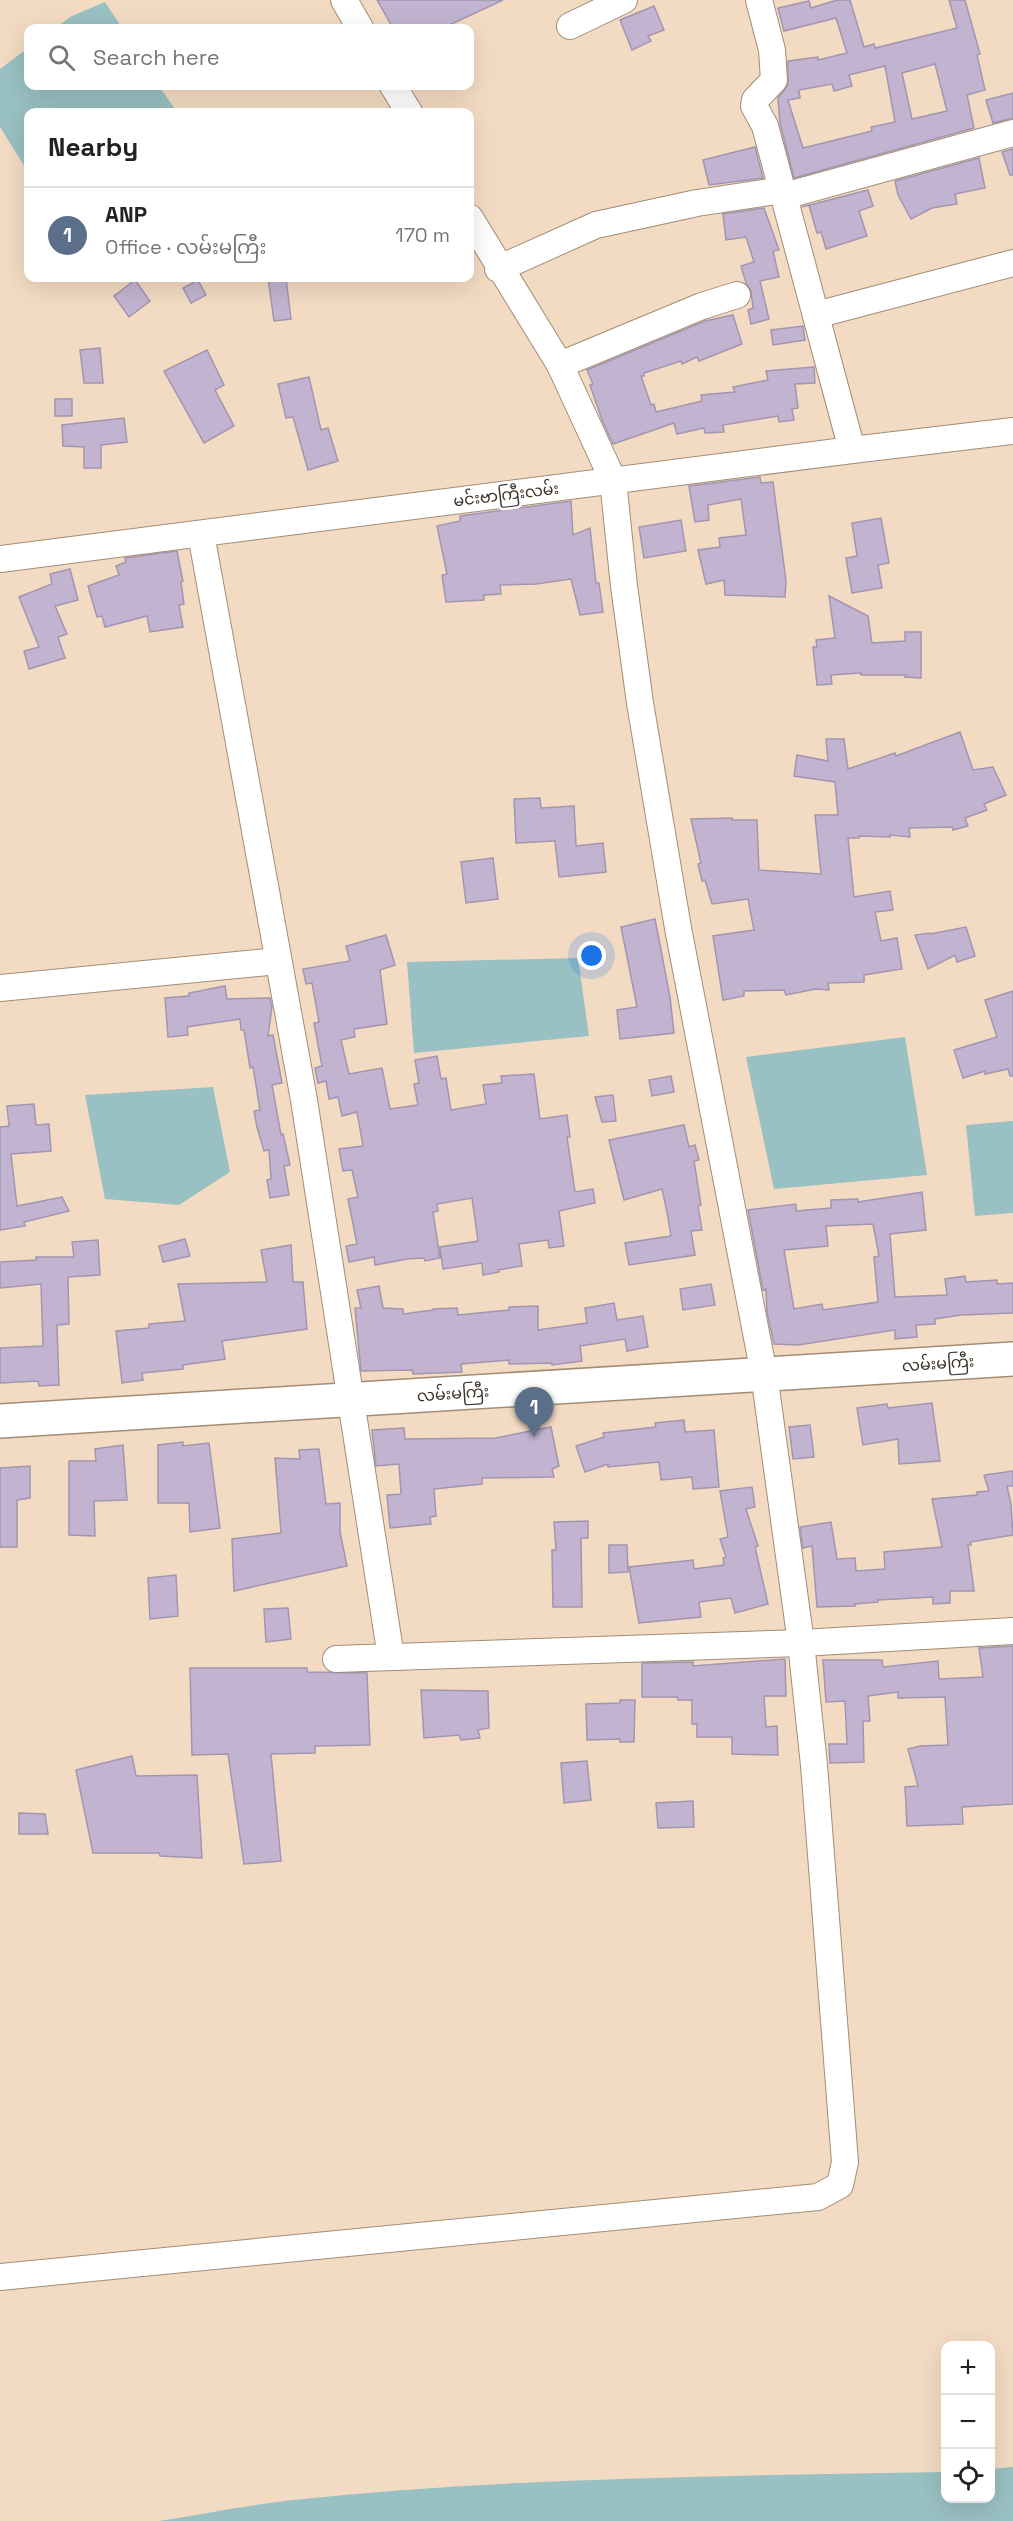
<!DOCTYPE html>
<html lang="en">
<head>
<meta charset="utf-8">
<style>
	:root { --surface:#fff; --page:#f6f6f6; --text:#222; --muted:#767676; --line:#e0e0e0; --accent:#1a73e8 }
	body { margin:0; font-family:"Space Grotesk","Noto Sans Myanmar",sans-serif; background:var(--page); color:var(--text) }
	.controls { position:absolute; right:18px; bottom:18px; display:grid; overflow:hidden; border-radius:12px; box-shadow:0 6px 24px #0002 }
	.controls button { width:54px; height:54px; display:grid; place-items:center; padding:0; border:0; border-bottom:2px solid var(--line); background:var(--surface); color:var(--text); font:30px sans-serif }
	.you { position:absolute; left:592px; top:956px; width:21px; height:21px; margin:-15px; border:4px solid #fff; border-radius:50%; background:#1a73e8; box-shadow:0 0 0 9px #1a73e833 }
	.badge { display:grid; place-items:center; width:39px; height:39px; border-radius:50%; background:var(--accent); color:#fff; font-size:20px; font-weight:700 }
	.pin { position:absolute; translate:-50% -50px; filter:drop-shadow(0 2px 3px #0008) }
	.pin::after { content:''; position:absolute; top:32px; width:21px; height:18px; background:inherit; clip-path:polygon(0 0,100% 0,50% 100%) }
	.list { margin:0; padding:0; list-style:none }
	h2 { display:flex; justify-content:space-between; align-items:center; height:78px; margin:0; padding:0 24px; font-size:26px }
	h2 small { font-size:20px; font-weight:400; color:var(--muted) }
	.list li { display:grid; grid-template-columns:39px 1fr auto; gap:18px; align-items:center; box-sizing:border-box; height:96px; padding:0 24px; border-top:2px solid var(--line) }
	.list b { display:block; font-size:22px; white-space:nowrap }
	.list p { margin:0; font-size:20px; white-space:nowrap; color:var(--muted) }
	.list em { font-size:20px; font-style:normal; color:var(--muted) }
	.icon { flex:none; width:33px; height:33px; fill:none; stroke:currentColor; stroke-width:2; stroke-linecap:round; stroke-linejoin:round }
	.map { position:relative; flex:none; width:1013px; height:2521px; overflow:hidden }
	.search { position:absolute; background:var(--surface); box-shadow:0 6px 24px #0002; left:24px; top:24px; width:450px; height:66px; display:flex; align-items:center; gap:15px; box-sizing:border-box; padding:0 21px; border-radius:12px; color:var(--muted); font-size:22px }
	.panel { position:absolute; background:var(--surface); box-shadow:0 6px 24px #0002; left:24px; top:108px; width:450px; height:174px; border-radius:12px }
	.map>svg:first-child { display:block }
	.water { fill:#99c0c2 }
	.building { fill:#c2b4d0; stroke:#a295af; stroke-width:1.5; fill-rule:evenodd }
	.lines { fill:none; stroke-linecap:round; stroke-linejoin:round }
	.minor-casing { stroke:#a38c76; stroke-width:28 }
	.major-casing { stroke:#a38c76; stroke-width:36 }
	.minor { stroke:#fff; stroke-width:26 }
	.major { stroke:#fff; stroke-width:33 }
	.labels { text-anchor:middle; stroke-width:5; stroke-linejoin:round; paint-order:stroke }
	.street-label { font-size:16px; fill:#3b3229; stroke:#fff }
</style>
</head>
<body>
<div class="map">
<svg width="1013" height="2521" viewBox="0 0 1013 2521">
	<rect width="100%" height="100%" fill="#f3dbc3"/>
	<g class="water">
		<path d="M105 2 122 28H55L72 16Z"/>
		<path d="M28 48V86H159L177 112H28V172L0 127V69Z"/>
		<path d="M578 958 589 1036 414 1053 407 962Z"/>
		<path d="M905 1037 927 1175 774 1189 746 1057Z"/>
		<path d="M213 1087 230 1172 179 1205 105 1199 85 1095Z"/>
		<path d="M1013 1121V1213L975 1216 966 1125Z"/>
		<path d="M1013 2467V2521H159C203 2514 248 2505 293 2500 509 2477 728 2476 945 2472L946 2498H990L991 2469Z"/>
	</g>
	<g class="building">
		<path d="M377 0H503L443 28H393Z"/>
		<path d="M837 0H850L864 47 874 44 875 48 957 28 949 0H965L980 54 977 55 985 90 967 95 974 128 794 178 780 123 778 98 788 85V61L818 57V60L847 53 836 18 784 31 778 8 809 1 811 8ZM935 64 947 111 912 119 902 73ZM885 66 895 122 871 127 872 131 803 148 788 100 800 98 799 90 832 84 834 91 852 86 849 75Z"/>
		<path d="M654 6 664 30 648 36 651 41 632 50 620 20Z"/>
		<path d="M1013 93V118L993 123 986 100Z"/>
		<path d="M755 147 763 178 709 185 703 160Z"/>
		<path d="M1013 149V175H1010L1002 152Z"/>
		<path d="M979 158 985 188 955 194 957 204 932 208 911 219 898 195 895 181Z"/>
		<path d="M868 190 873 206 859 211 867 236 826 249 821 232 817 233 809 205 802 207Z"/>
		<path d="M764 208 779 250 773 251 779 277 760 281 769 319 751 324 748 310 753 308 751 291 746 283 741 266 754 262 746 237 726 240 723 214Z"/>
		<path d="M268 278H286L291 319 274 321Z"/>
		<path d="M135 280 150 301 129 317 114 296Z"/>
		<path d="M198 280 206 295 191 303 183 288Z"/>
		<path d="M733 315 742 344 699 361 697 357 682 364 681 361 644 373V376H641L651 405 654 404 656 412 702 401 701 395 735 392 733 387 768 380 766 371 814 367 815 383 795 384 798 408 792 409 794 420 779 422 778 416 723 425 724 432 705 433 704 428 677 434 674 423 613 444 602 420 590 385 593 384 587 370 705 321Z"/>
		<path d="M803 326 805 340 773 345 771 330Z"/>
		<path d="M100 348 103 383H84L80 350Z"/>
		<path d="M207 350 224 385 215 390 234 426 204 443 164 371Z"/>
		<path d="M309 377 321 430 328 428 338 461 308 470 293 417 286 418 278 384Z"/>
		<rect x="55" y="399" width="17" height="17"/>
		<path d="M124 418 127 442 101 445V468H84V447L63 446 62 425Z"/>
		<path d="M760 477 761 483 773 482 786 581 785 597 725 595 724 580 706 584 698 550 720 547 719 538 746 535 741 499 708 505 709 520 695 522 689 486Z"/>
		<path d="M571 501 573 535 590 528 596 583H599L603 612 580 615 571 579 536 584 500 585 501 594 484 595V600L446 602 442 575 447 574 437 526 460 521V516Z"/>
		<path d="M881 518 889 563 878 565 882 588 852 593 846 558 857 556 852 523Z"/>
		<path d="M681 520 686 551 644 558 639 527Z"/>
		<path d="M177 551 183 581 181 582 184 604 179 605 183 627 150 632 147 616 105 627 102 616 97 617 88 586 119 575 116 566 126 562 125 558Z"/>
		<path d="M70 569 78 600 55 606 67 634 58 637 65 658 29 669 24 651 39 647 19 597 52 584 50 574Z"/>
		<path d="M829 596 868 616 872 643 905 641V632H921V678L905 677 906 675H861V673L831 675 832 684 817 685 813 647H817L816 640 835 638Z"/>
		<path d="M960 732 973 770 993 767 1006 795 984 804 987 810 965 818 968 826 953 830 952 827 909 828 910 837 890 835V837L859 836V838H848L854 897 890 891 893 910 875 912 881 941 897 938 902 969 864 975V982L828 983 829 990 816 989 786 995 784 990 744 991V996L723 1000 713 936 754 930 748 899 712 904 705 880 702 881 698 864 701 863 691 819 732 818V820H757L759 870 821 874 815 815H838L835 782 794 776 797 755 828 761 826 739H844L848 769 895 753 896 756Z"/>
		<path d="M540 798 541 808 574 806 576 846 603 843 606 872 559 877 555 841 516 843 514 799Z"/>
		<path d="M493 858 498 899 466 903 461 862Z"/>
		<path d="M655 919 670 997 674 1033 620 1039 617 1010 637 1007 621 927Z"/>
		<path d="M966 927 975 956 957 962 955 955 928 969 915 935 930 933V934Z"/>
		<path d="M386 935 395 965 380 970 387 1024 354 1029 355 1037 341 1040 349 1074 382 1068 390 1109 418 1105 414 1084 419 1083 415 1060 437 1056 441 1079 446 1078 451 1110 486 1104 483 1085 502 1083 501 1076 534 1074 540 1119 567 1115 570 1137H567L575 1192 593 1189 595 1203 559 1211 564 1246 549 1248 548 1240 519 1244 522 1266 498 1270 499 1272 483 1275 482 1263 443 1269 440 1247 478 1241 472 1198 437 1204 438 1211 433 1212 440 1258 425 1261 424 1258 407 1259 375 1265 374 1257 349 1262 346 1246 357 1244 348 1199 358 1197 352 1170 343 1171 339 1149 363 1146 357 1112 342 1116 338 1097 329 1099 326 1081 318 1083 315 1068 322 1066 314 1023 319 1022 312 983 306 984 303 969 350 961 346 946Z"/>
		<path d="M225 986 227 999 270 998 272 1007 268 1036 273 1035 282 1083 272 1085 281 1135 283 1134 290 1165 284 1166 289 1195 270 1198 267 1180 271 1179 269 1150 264 1151 257 1127 254 1111 260 1110 253 1067 250 1068 244 1030H241L240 1019 187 1027 188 1035 168 1037 165 998 189 996V993Z"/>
		<path d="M1013 991V1076H1010L1008 1069 985 1074V1071L963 1078 954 1050 997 1037 985 1000Z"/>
		<path d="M671 1076 674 1092 652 1096 649 1080Z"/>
		<path d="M613 1095 616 1121 602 1122 595 1097Z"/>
		<path d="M34 1104 36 1125 49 1124 51 1151 11 1154 17 1206 62 1197 69 1211 24 1222 25 1226 0 1230V1127L9 1126 7 1106Z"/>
		<path d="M684 1125 689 1147 695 1145 699 1160 694 1161 701 1205 698 1206 702 1230 691 1231 695 1255 629 1265 625 1243 671 1236 667 1212 662 1189 624 1200 609 1140Z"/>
		<path d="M922 1192 926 1230 890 1234 895 1297 947 1295 945 1279 965 1276 966 1282 997 1280V1284L1013 1283V1313L961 1315 935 1319V1324L916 1325 917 1337 895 1339V1330L798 1345 774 1344 767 1312 766 1289 763 1290 748 1210 796 1204V1211L831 1208V1200L858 1199V1202ZM873 1224 879 1256 874 1257 878 1302 823 1310 822 1304 794 1309 784 1250 828 1246 826 1226Z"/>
		<path d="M185 1239 190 1256 163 1262 159 1246Z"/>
		<path d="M98 1240 100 1275 68 1277 69 1324 57 1325 59 1385 39 1386 38 1381 0 1383V1348L43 1346 41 1284 0 1288V1262L36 1260V1257H74L72 1242Z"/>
		<path d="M291 1245 293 1282H303L307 1329 222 1341 225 1359 183 1365V1369L142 1373 143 1380 122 1383 116 1331 149 1328V1324L185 1321 178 1284 267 1282 261 1250Z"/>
		<path d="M711 1284 715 1305 683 1310 680 1289Z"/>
		<path d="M379 1286 383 1308 403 1309V1314L433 1310V1309L457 1308 458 1315 509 1310V1307L538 1306V1330L587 1323 585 1308 614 1303 617 1320 643 1316 648 1347 627 1351 625 1339 580 1346 582 1361 552 1365V1363L509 1364V1360L461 1364 462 1372 413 1374 412 1370 361 1371 355 1308H361L357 1290Z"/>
		<path d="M932 1403 940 1461 899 1464 898 1439 863 1445 857 1408 887 1404 888 1408Z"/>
		<path d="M684 1420 685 1432 714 1430 719 1487 693 1489 692 1477 661 1480 659 1462 608 1467V1464L585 1472 576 1446 604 1437 603 1433 656 1427 655 1423Z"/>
		<path d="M810 1425 814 1457 793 1459 789 1427Z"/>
		<path d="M551 1427 559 1466 552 1469 554 1477 482 1478V1484L434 1489 436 1516 430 1517 431 1524 390 1528 387 1495 401 1494 399 1464 376 1466 372 1430 404 1428 405 1439 496 1438Z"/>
		<path d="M183 1442V1446L209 1443 220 1528 190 1532 189 1503H158V1445Z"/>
		<path d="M123 1445 127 1500 94 1501 95 1536 69 1535V1461H96L95 1449Z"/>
		<path d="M319 1449 326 1504 340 1503V1532L347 1566 234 1591 232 1539 281 1533 275 1458 300 1459 299 1450Z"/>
		<path d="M30 1466V1498L17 1500V1547H0V1468Z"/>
		<path d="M1013 1471V1486H1007L1011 1504 1013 1535 970 1542 971 1545H968L974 1591H950V1603L933 1604V1597L878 1600V1602L855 1604V1606L817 1607 812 1546 803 1548 800 1527 831 1522 837 1559 855 1558 856 1571 885 1569 884 1552 942 1547 932 1499 977 1495V1492L989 1491 984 1475Z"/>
		<path d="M752 1487 755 1507 746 1509 758 1546 755 1547 768 1604 735 1613 731 1598 699 1602 701 1617 639 1623 629 1567 693 1560 694 1569 724 1565 723 1558 726 1557 720 1539 728 1537 720 1491Z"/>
		<path d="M588 1521V1538H581L582 1607H553L552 1550H556L554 1522Z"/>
		<path d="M609 1545H627L628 1572 609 1573Z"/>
		<path d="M176 1575 178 1616 150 1619 148 1578Z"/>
		<path d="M288 1608 291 1639 266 1642 264 1609Z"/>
		<path d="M1013 1646V1804L962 1807 963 1824 907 1826 905 1787 918 1786 908 1749 920 1746 948 1745 945 1697 898 1698V1692L868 1696 870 1721H863L864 1762 830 1763 829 1744H847L845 1701 826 1702 823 1660H882L883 1667 938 1661 939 1679 983 1677 979 1648Z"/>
		<path d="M785 1659 786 1696H764L766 1727 777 1726 778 1755 732 1754V1737H697V1724H692V1700H678L677 1697H642V1663L693 1662V1666Z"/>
		<path d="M190 1668H307V1672L367 1673 370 1745 315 1746V1753L271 1754 281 1861 244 1864 228 1754 192 1755Z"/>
		<path d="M421 1690 488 1691 489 1728 478 1730 480 1738 461 1740 459 1735 424 1738Z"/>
		<path d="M620 1700H635L634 1742H620V1739L587 1740 586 1704 620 1703Z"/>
		<path d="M132 1756 136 1776 197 1775 202 1858 160 1856 159 1853H93L76 1770Z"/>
		<path d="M587 1761 591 1800 564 1803 561 1763Z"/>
		<path d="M693 1801 694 1827 658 1828 656 1803Z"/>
		<path d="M19 1813 45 1814 48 1834H19Z"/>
	</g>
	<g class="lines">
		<defs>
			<g id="minor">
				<path d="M344 0 360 28"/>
				<path d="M759 0 772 50 774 80 755 100 754 106 765 126 852 450"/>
				<path d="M570 26 624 0"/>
				<path d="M393 86 409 112"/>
				<path d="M784 196 1013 133"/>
				<path d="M498 269 596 225 697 203 783 190"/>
				<path d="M816 315 1013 263"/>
				<path d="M560 365 702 306 737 295"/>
				<path d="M201 534 304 1100 391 1657"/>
				<path d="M0 559 852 450 1013 431"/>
				<path d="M0 988 278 961"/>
				<path d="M336 1659 801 1643 1013 1631"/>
				<path d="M0 2277 818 2197 840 2185 845 2162 814 1765 801 1643 764 1374 678 928 640 703 624 586 613 480 560 365 470 218"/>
			</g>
			<path id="major" d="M0 1421 1013 1359"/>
		</defs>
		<use href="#minor" class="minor-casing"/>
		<use href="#major" class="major-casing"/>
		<use href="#minor" class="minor"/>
		<use href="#major" class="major"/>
	</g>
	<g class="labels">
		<g class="street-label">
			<text transform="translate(506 494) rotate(-7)" y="6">မင်းဗာကြီးလမ်း</text>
			<text transform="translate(938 1363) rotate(-4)" y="6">လမ်းမကြီး</text>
			<text transform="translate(453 1393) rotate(-4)" y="6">လမ်းမကြီး</text>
		</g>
	</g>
</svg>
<div class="controls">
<button>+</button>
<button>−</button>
<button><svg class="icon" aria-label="locate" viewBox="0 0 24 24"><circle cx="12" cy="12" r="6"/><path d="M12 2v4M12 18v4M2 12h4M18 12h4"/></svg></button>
</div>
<div class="you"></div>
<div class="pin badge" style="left:534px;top:1437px;background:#5c6f8a">1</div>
<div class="search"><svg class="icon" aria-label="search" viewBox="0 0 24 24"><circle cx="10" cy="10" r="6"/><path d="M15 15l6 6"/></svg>Search here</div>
<section class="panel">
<h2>Nearby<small></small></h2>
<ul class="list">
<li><span class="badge" style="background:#5c6f8a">1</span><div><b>ANP</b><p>Office · လမ်းမကြီး</p></div><em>170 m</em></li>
</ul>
</section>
</div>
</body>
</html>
